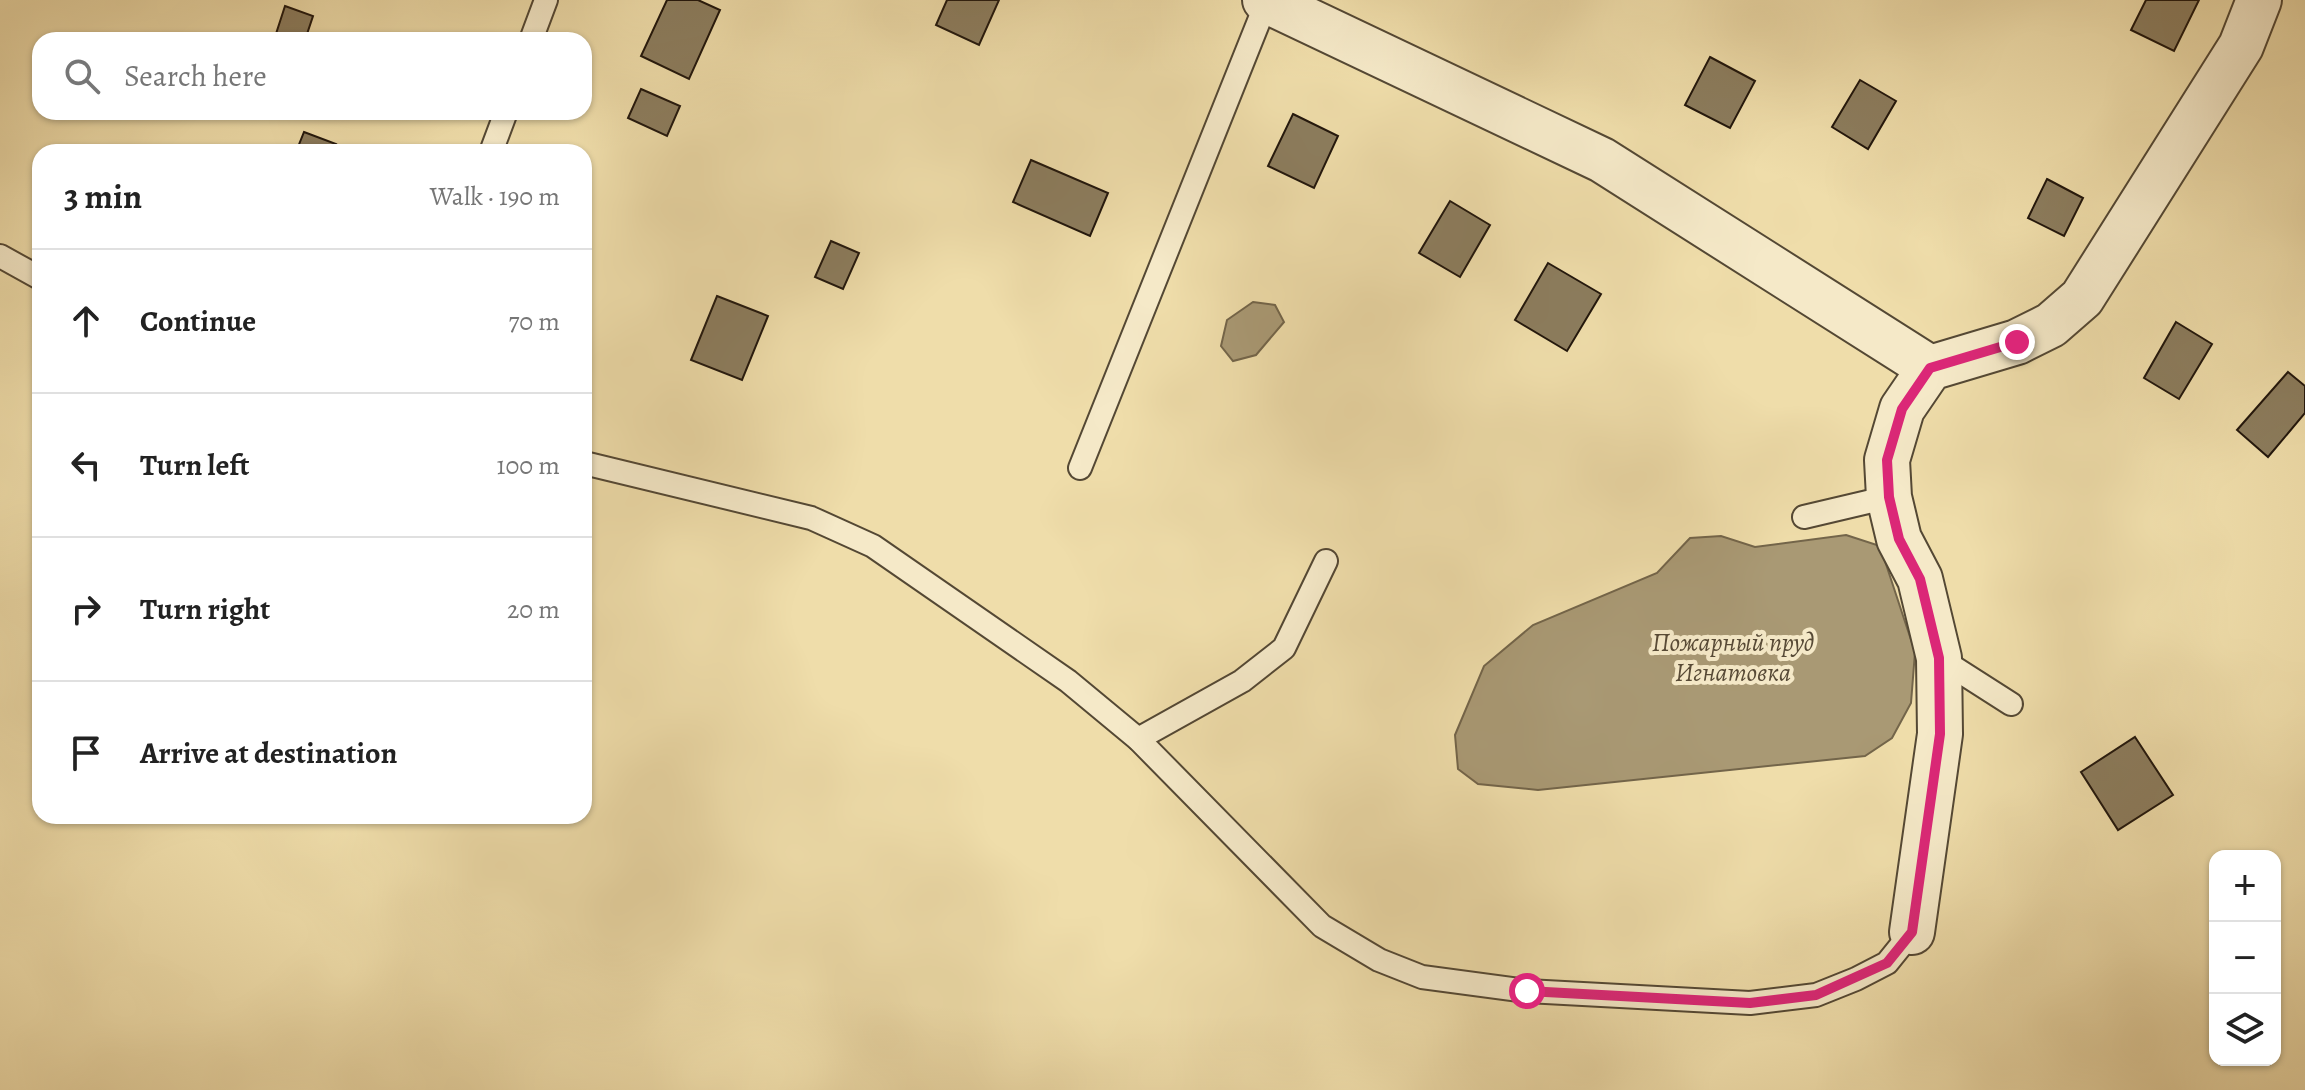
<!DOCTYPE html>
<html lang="en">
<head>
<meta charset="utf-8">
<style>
	:root { --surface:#fff; --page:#f2f2f2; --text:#222; --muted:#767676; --line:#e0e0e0 }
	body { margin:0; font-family:Alegreya,serif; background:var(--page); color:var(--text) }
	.controls { position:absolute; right:24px; bottom:24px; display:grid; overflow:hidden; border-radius:16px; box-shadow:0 2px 6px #0004 }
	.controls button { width:72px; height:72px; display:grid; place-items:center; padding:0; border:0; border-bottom:2px solid var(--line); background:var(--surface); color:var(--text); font:40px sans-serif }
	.stop { position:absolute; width:24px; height:24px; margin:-18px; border:6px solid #db2777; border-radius:50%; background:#fff }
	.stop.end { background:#db2777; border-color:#fff; box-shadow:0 2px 8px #0008 }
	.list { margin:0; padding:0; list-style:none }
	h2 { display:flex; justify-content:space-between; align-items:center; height:104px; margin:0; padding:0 32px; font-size:34px }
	h2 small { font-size:26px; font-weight:400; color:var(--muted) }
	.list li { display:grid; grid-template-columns:52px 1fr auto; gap:24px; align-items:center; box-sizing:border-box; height:144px; padding:0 32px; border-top:2px solid var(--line) }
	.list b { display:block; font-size:30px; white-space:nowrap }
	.list em { font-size:26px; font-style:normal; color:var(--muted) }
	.icon { flex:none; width:44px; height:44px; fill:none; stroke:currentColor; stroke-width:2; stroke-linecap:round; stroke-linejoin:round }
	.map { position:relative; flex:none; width:2305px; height:1090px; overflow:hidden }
	.search { position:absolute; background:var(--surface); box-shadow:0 2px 6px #0004; left:32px; top:32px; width:560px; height:88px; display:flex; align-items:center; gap:20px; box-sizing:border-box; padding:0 28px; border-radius:24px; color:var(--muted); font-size:30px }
	.panel { position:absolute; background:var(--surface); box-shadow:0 2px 6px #0004; left:32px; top:144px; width:560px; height:680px; border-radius:24px }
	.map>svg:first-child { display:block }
	.water { fill:#a99974; stroke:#73654a; stroke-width:2 }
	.building { fill:#8c7d5e; stroke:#21160c; stroke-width:2 }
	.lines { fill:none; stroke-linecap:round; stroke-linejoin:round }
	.lane-casing { stroke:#544834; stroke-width:26 }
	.street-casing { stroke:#544834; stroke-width:48 }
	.lane { stroke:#f5e9c8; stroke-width:22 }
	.street { stroke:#f5e9c8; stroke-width:44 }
	.route { stroke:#db2777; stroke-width:10 }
	.labels { text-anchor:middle; stroke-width:8; stroke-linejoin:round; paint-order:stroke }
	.water-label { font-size:26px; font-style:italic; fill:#574a36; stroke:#f5e9c8 }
</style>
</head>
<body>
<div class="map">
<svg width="2305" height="1090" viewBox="0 0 2305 1090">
	<rect width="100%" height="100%" fill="#efddaa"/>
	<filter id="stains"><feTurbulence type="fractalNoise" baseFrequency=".0025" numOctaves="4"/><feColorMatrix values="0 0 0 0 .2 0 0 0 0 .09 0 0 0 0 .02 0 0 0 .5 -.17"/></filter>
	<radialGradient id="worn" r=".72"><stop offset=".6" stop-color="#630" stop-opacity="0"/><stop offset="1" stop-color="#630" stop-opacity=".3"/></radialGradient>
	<g class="water">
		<path d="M1253 302 1275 305 1284 322 1256 355 1233 361 1221 346 1227 320Z"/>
		<path d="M1846 535 1880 546 1915 652 1911 703 1892 738 1865 756 1538 790 1478 784 1458 769 1455 735 1484 666 1533 625 1657 573 1690 538 1721 536 1755 547Z"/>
	</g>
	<g class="building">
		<path d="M667 0H698L720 10 689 79 641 56Z"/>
		<path d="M947 0H999L979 45 936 25Z"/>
		<path d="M2146 0H2199L2174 51 2131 30Z"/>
		<path d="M285 6 313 16 305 40H274Z"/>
		<path d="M1710 57 1755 81 1730 128 1685 105Z"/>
		<path d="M1860 80 1896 101 1868 149 1832 127Z"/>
		<path d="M641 89 680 106 667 136 628 118Z"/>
		<path d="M1293 114 1338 136 1314 188 1268 166Z"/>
		<path d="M304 132 336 144 332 152H296Z"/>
		<path d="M1031 160 1108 193 1090 236 1013 202Z"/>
		<path d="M2047 179 2083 198 2064 236 2028 218Z"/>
		<path d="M1450 201 1490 225 1460 277 1419 253Z"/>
		<path d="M831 241 859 253 843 289 815 277Z"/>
		<path d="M1548 263 1601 294 1567 351 1515 320Z"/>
		<path d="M717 296 768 316 742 380 691 360Z"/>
		<path d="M2176 322 2212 344 2179 399 2144 378Z"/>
		<path d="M2288 372 2305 386V413L2268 457 2237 430Z"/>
		<path d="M2135 737 2173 795 2118 830 2081 772Z"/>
	</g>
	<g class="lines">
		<defs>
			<g id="lane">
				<path d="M531 40 546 0"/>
				<path d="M491 152 506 112"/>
				<path d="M0 256 40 278"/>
				<path d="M584 463 811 518 873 546 1068 681 1138 739 1322 926 1379 960 1422 977 1527 991 1750 1003 1816 995 1856 979 1887 963 1912 932"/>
				<path d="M1080 468 1267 1"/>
				<path d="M1804 517 1889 497"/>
				<path d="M1939 658 2011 704"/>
				<path d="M1138 739 1242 681 1284 648 1326 561"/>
			</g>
			<g id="street">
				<path d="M1265 0 1602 160 1930 368"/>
				<path d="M1912 932 1940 734 1939 658 1920 579 1899 539 1889 497 1887 460 1902 409 1930 368 2017 342 2051 325 2082 298 2241 46 2259 0"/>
			</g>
		</defs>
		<use href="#lane" class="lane-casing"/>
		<use href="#street" class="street-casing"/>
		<use href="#lane" class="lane"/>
		<use href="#street" class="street"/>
	</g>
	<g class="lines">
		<path class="route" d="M1527 991 1750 1003 1816 995 1887 963 1912 932 1940 734 1939 658 1920 579 1899 539 1889 497 1887 460 1902 409 1930 368 2017 342"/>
	</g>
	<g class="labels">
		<g class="water-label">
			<text x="1733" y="651">Пожарный пруд<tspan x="1733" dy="30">Игнатовка</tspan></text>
		</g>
	</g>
	<rect width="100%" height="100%" filter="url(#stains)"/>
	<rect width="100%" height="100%" fill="url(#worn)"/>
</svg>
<div class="controls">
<button>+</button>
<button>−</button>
<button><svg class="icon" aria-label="layers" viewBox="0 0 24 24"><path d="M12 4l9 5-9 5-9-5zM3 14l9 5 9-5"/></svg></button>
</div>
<div class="stop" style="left:1527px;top:991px"></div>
<div class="stop end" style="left:2017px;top:342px"></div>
<div class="search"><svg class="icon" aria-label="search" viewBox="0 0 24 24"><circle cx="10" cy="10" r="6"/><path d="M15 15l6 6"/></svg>Search here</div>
<section class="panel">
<h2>3 min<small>Walk · 190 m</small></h2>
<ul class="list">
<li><svg class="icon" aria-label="ahead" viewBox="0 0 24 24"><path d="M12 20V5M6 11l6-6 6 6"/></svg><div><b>Continue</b></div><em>70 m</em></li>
<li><svg class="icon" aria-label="left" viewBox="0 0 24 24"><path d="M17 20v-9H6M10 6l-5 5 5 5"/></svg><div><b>Turn left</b></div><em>100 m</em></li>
<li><svg class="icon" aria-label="right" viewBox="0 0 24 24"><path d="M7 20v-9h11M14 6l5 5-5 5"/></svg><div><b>Turn right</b></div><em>20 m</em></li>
<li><svg class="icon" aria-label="arrive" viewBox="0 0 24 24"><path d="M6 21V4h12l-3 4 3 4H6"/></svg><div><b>Arrive at destination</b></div></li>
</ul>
</section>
</div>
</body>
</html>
